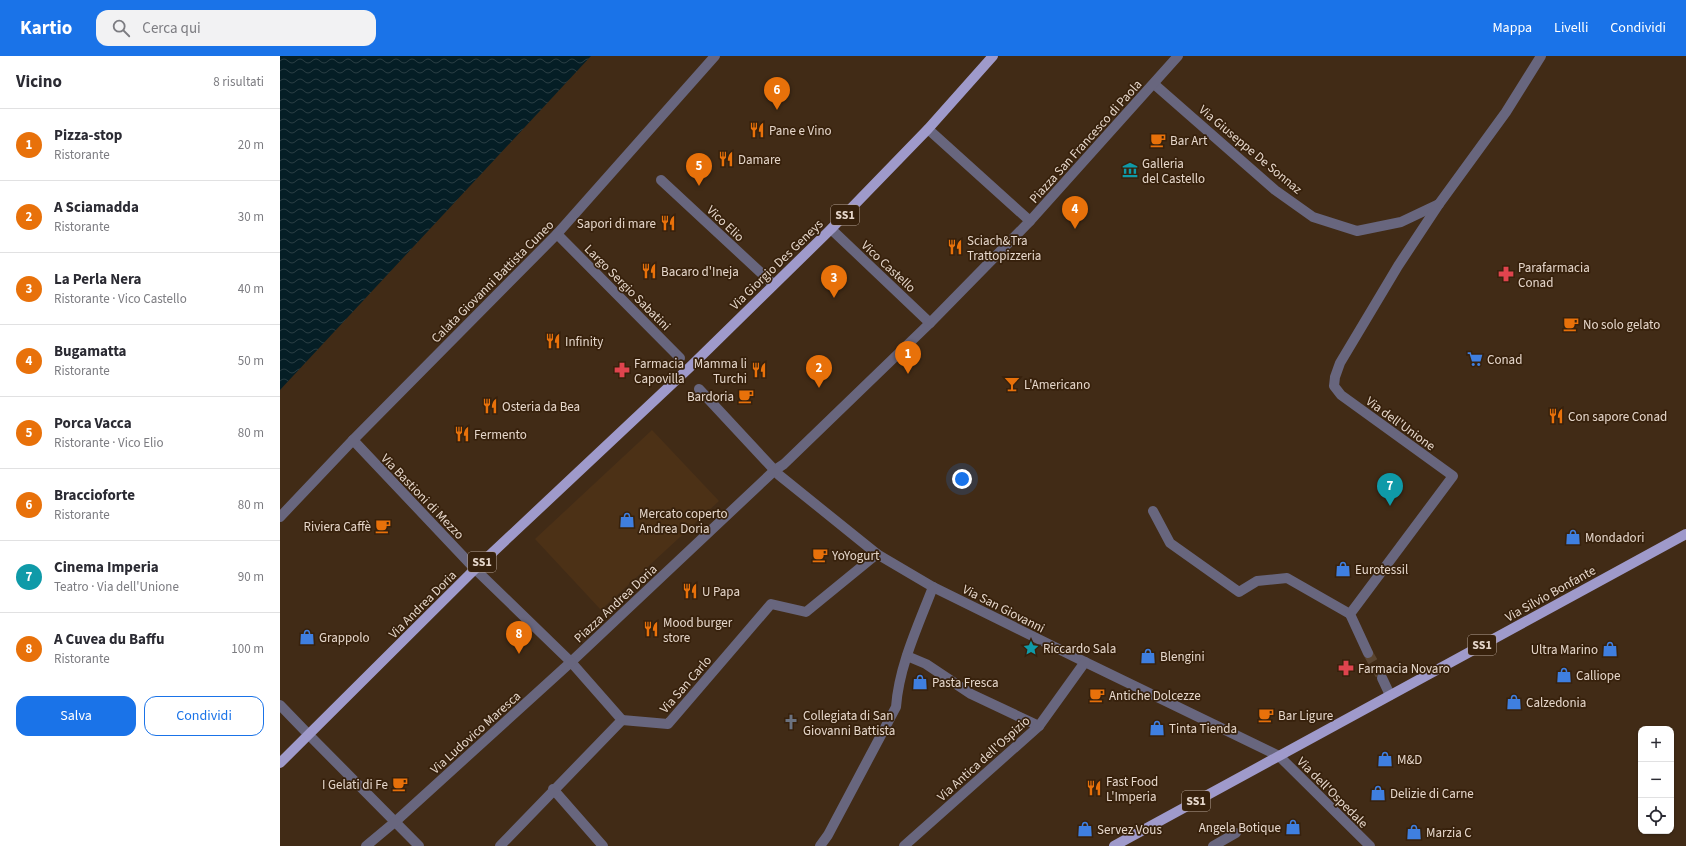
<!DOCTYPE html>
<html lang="it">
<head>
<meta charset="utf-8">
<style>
	:root { --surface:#fff; --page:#f2f2f3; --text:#2b2b33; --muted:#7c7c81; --line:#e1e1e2; --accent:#1a73e8 }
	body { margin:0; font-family:"Source Sans 3",sans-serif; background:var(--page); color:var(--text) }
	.controls { position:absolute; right:12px; bottom:12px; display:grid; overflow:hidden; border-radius:8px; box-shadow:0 1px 3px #0004 }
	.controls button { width:36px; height:36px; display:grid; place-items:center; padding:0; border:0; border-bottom:1px solid var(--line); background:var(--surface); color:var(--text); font:20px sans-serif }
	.you { position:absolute; left:682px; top:423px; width:14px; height:14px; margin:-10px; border:3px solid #fff; border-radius:50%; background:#1a73e8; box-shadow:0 0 0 6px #1a73e833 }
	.badge { display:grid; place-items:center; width:26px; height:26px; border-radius:50%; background:var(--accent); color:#fff; font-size:13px; font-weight:700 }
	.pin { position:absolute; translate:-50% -33px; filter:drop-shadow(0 1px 2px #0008) }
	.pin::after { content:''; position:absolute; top:21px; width:14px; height:12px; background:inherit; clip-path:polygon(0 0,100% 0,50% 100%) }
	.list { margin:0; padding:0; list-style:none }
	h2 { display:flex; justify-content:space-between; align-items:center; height:52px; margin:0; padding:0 16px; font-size:17px }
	h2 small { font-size:13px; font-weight:400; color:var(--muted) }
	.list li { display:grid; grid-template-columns:26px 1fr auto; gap:12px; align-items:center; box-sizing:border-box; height:72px; padding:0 16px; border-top:1px solid var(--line) }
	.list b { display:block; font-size:15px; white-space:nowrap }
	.list p { margin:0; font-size:13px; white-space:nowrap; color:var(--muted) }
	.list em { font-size:13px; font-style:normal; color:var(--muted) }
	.actions { display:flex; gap:8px; padding:12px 16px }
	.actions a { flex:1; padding:9px 0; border:1px solid var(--accent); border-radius:12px; text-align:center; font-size:14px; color:var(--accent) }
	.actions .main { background:var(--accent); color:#fff }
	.icon { flex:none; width:22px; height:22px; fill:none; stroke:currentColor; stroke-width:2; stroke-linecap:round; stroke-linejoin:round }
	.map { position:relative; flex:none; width:1406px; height:790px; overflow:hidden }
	header { display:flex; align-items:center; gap:24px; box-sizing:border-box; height:56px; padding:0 20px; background:var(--accent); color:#fff }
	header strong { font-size:19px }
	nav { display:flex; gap:22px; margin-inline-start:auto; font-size:14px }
	.search { width:280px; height:36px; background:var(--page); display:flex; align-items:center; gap:10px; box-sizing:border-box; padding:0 14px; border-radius:12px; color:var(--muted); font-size:15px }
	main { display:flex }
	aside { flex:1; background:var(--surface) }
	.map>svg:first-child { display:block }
	.built { fill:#4c3116 }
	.water { fill:url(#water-waves) }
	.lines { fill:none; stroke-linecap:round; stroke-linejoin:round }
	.minor-tunnel { stroke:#5a4531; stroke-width:10; stroke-dasharray:10 5; stroke-linecap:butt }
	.pedestrian { stroke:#68667e; stroke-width:10 }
	.minor { stroke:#68667e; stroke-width:10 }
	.primary { stroke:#9f9acb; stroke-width:10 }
	.labels { text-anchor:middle; stroke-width:3.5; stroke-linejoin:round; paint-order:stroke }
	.shield { fill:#37210c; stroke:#b2a092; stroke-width:1 }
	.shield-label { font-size:12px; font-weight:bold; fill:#e6d7cb }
	.poi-label { font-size:13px; fill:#e6d7cb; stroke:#37210c; text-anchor:start }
	.street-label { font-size:13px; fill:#e6d7cb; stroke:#37210c }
</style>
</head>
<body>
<header>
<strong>Kartio</strong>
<div class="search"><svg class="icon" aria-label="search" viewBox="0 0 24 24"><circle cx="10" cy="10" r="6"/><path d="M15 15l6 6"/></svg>Cerca qui</div>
<nav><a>Mappa</a><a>Livelli</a><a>Condividi</a></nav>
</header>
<main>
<aside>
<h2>Vicino<small>8 risultati</small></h2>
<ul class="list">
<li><span class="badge" style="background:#e8710a">1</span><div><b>Pizza-stop</b><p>Ristorante</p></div><em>20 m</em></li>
<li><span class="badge" style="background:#e8710a">2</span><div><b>A Sciamadda</b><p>Ristorante</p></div><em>30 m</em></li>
<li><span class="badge" style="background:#e8710a">3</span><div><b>La Perla Nera</b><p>Ristorante · Vico Castello</p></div><em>40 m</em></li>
<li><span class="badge" style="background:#e8710a">4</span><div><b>Bugamatta</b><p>Ristorante</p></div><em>50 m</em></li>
<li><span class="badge" style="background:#e8710a">5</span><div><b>Porca Vacca</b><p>Ristorante · Vico Elio</p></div><em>80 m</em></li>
<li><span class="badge" style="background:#e8710a">6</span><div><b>Braccioforte</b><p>Ristorante</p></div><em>80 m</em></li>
<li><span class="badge" style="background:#0f9aa8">7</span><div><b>Cinema Imperia</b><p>Teatro · Via dell'Unione</p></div><em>90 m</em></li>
<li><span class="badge" style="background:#e8710a">8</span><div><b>A Cuvea du Baffu</b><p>Ristorante</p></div><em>100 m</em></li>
</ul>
<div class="actions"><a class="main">Salva</a><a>Condividi</a></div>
</aside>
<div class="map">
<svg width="1406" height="790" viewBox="0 0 1406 790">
	<defs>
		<pattern id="water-waves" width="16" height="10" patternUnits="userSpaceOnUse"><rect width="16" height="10" fill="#051e25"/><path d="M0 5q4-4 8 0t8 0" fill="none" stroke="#293e43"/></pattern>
	</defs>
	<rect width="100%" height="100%" fill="#412b16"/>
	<path class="built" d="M372 374 439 445 321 554 255 483Z"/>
	<path class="water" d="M0 0H311L0 334Z"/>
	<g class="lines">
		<path class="minor-tunnel" d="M1088 597 1102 622"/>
		<g class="pedestrian">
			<path d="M381 124 493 228"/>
			<path d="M551 173 650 267"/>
			<path d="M277 178 400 302"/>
			<path d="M419 333 499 419 597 498 653 531 805 606 999 700"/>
			<path d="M73 384 195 513"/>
			<path d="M873 455 890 487 959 536 977 525 1007 522 1070 558"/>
			<path d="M0 461 73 384 277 178 435 0"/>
			<path d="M627 600 646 608 691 638 759 670"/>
			<path d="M291 606 495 414 504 408 650 267 750 165"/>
			<path d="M0 649 29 679"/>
			<path d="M342 664 388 668 491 548 526 556 597 498"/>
			<path d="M540 790 548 779 616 651C619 610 638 570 653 531"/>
			<path d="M624 790 759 670 805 606"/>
			<path d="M933 790 956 777"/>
		</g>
		<g class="minor">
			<path d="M874 28 995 134 1033 161 1077 175 1121 166 1159 148"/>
			<path d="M648 73 750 165 898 0"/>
			<path d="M195 513 291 606 342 664 220 790"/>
			<path d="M1088 597 1070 558 1173 420 1061 339 1054 330 1055 321 1060 307 1118 210 1159 148 1226 56 1261 0"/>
			<path d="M1102 622 1110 639"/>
			<path d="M29 679 139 790"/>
			<path d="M999 700 1090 790"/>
			<path d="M273 733 323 790"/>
			<path d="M86 790 116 765 291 606"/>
		</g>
		<g class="primary">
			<path d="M0 707 195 513 410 311 551 173 648 73 713 0"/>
			<path d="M834 790 1406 478"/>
		</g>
	</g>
	<defs>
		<symbol id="restaurant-bare" viewBox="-9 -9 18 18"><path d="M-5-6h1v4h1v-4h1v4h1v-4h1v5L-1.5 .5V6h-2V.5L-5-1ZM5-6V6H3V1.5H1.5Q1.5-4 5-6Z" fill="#e8710a" stroke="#37210c" stroke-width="2.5" paint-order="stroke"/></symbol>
		<symbol id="cafe-bare" viewBox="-9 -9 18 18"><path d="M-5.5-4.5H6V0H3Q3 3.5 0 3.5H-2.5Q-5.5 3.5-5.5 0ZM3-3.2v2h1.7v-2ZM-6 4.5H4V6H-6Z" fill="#e8710a" stroke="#37210c" stroke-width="2.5" paint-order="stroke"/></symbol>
		<symbol id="museum-bare" viewBox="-9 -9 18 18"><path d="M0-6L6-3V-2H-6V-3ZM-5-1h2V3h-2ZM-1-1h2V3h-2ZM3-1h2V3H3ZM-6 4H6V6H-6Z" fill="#0f9aa8" stroke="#37210c" stroke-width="2.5" paint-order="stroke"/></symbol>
		<symbol id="pharmacy-bare" viewBox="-9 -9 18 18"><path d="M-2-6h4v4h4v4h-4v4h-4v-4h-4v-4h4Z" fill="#e0444e" stroke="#37210c" stroke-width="2.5" paint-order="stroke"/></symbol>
		<symbol id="supermarket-bare" viewBox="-9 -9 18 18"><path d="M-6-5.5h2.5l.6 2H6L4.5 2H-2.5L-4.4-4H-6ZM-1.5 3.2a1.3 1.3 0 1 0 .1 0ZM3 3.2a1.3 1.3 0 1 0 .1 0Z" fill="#3f7fe0" stroke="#37210c" stroke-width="2.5" paint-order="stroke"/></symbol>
		<symbol id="bar-bare" viewBox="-9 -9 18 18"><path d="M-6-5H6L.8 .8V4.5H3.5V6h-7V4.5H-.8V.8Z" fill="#e8710a" stroke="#37210c" stroke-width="2.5" paint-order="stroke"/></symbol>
		<symbol id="shop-bare" viewBox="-9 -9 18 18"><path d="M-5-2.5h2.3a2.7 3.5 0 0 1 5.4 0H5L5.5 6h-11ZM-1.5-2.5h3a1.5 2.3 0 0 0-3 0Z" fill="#3f7fe0" stroke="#37210c" stroke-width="2.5" paint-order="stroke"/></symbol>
		<symbol id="sight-bare" viewBox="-9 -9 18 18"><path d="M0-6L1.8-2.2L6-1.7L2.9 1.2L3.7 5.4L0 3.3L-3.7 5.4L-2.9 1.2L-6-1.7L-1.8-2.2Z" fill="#0f9aa8" stroke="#37210c" stroke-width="2.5" paint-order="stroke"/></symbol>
		<symbol id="church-bare" viewBox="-9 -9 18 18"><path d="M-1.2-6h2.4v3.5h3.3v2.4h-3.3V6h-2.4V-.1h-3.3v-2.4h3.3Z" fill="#6b7280" stroke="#37210c" stroke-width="2.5" paint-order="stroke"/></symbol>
	</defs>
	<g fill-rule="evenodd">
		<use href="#restaurant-bare" x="466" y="63" width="22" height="22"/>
		<use href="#cafe-bare" x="867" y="73" width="22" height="22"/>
		<use href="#restaurant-bare" x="435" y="92" width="22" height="22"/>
		<use href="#museum-bare" x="839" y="103" width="22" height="22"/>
		<use href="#restaurant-bare" x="377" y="156" width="22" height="22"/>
		<use href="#restaurant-bare" x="664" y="180" width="22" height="22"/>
		<use href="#restaurant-bare" x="358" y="204" width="22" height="22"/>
		<use href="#pharmacy-bare" x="1215" y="207" width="22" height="22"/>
		<use href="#cafe-bare" x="1280" y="257" width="22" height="22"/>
		<use href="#restaurant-bare" x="262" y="274" width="22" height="22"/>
		<use href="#supermarket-bare" x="1184" y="292" width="22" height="22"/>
		<use href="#pharmacy-bare" x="331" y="303" width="22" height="22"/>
		<use href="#restaurant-bare" x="468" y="303" width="22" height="22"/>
		<use href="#bar-bare" x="721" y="317" width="22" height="22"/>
		<use href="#cafe-bare" x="455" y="329" width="22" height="22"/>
		<use href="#restaurant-bare" x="199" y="339" width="22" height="22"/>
		<use href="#restaurant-bare" x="1265" y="349" width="22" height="22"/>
		<use href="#restaurant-bare" x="171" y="367" width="22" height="22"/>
		<use href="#shop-bare" x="336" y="453" width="22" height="22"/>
		<use href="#cafe-bare" x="92" y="459" width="22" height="22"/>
		<use href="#shop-bare" x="1282" y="470" width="22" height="22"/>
		<use href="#cafe-bare" x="529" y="488" width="22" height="22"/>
		<use href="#shop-bare" x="1052" y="502" width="22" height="22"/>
		<use href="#restaurant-bare" x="399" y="524" width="22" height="22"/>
		<use href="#restaurant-bare" x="360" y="562" width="22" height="22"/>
		<use href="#shop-bare" x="16" y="570" width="22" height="22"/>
		<use href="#sight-bare" x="740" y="581" width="22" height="22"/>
		<use href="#shop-bare" x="1319" y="582" width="22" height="22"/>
		<use href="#shop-bare" x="857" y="589" width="22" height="22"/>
		<use href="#pharmacy-bare" x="1055" y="601" width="22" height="22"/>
		<use href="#shop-bare" x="1273" y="608" width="22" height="22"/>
		<use href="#shop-bare" x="629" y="615" width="22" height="22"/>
		<use href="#cafe-bare" x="806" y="628" width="22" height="22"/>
		<use href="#shop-bare" x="1223" y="635" width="22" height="22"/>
		<use href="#cafe-bare" x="975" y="648" width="22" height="22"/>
		<use href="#church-bare" x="500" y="655" width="22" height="22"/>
		<use href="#shop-bare" x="866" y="661" width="22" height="22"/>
		<use href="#shop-bare" x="1094" y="692" width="22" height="22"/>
		<use href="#cafe-bare" x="109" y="717" width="22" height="22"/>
		<use href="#restaurant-bare" x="803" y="721" width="22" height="22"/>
		<use href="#shop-bare" x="1087" y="726" width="22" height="22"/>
		<use href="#shop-bare" x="1002" y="760" width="22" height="22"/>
		<use href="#shop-bare" x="794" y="762" width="22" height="22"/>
		<use href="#shop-bare" x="1123" y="765" width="22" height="22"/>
	</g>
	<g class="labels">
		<g class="shield">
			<rect x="551" y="149" width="28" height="20" rx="3"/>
			<rect x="188" y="496" width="28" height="20" rx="3"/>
			<rect x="1188" y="579" width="28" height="20" rx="3"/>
			<rect x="902" y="735" width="28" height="20" rx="3"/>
		</g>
		<g class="shield-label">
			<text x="565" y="163">SS1</text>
			<text x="202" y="510">SS1</text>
			<text x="1202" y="593">SS1</text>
			<text x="916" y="749">SS1</text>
		</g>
		<g class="poi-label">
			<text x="489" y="79">Pane e Vino</text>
			<text x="890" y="89">Bar Art</text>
			<text x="458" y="108">Damare</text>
			<text x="862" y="112">Galleria<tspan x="862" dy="15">del Castello</tspan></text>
			<text x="376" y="172" text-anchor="end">Sapori di mare</text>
			<text x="687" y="189">Sciach&amp;Tra<tspan x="687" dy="15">Trattopizzeria</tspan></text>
			<text x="1238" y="216">Parafarmacia<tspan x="1238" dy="15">Conad</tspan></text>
			<text x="381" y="220">Bacaro d'Ineja</text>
			<text x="1303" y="273">No solo gelato</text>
			<text x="285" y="290">Infinity</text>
			<text x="1207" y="308">Conad</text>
			<text x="354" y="312">Farmacia<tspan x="354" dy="15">Capovilla</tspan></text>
			<text x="467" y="312" text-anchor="end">Mamma li<tspan x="467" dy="15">Turchi</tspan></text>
			<text x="744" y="333">L'Americano</text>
			<text x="454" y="345" text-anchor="end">Bardoria</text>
			<text x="222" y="355">Osteria da Bea</text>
			<text x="1288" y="365">Con sapore Conad</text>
			<text x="194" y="383">Fermento</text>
			<text x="359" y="462">Mercato coperto<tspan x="359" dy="15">Andrea Doria</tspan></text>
			<text x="91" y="475" text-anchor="end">Riviera Caffè</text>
			<text x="1305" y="486">Mondadori</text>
			<text x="552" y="504">YoYogurt</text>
			<text x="1075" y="518">Eurotessil</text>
			<text x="422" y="540">U Papa</text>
			<text x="383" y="571">Mood burger<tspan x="383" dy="15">store</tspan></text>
			<text x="39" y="586">Grappolo</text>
			<text x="763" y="597">Riccardo Sala</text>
			<text x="1318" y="598" text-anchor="end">Ultra Marino</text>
			<text x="880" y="605">Blengini</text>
			<text x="1078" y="617">Farmacia Novaro</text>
			<text x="1296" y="624">Calliope</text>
			<text x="652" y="631">Pasta Fresca</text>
			<text x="829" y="644">Antiche Dolcezze</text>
			<text x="1246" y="651">Calzedonia</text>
			<text x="523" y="664">Collegiata di San<tspan x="523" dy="15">Giovanni Battista</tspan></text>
			<text x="998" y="664">Bar Ligure</text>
			<text x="889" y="677">Tinta Tienda</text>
			<text x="1117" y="708">M&amp;D</text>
			<text x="826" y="730">Fast Food<tspan x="826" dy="15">L'Imperia</tspan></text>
			<text x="108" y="733" text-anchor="end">I Gelati di Fe</text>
			<text x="1110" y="742">Delizie di Carne</text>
			<text x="1001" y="776" text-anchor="end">Angela Botique</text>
			<text x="817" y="778">Servez Vous</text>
			<text x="1146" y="781">Marzia C</text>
		</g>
		<g class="street-label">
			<text transform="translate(805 85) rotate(-48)" y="5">Piazza San Francesco di Paola</text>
			<text transform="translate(971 93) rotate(40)" y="5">Via Giuseppe De Sonnaz</text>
			<text transform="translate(446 167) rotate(43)" y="5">Vico Elio</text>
			<text transform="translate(496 208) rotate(-44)" y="5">Via Giorgio Des Geneys</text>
			<text transform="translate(609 210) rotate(43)" y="5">Vico Castello</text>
			<text transform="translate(212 225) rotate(-45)" y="5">Calata Giovanni Battista Cuneo</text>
			<text transform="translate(348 231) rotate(45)" y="5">Largo Sergio Sabatini</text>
			<text transform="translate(1121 367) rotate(36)" y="5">Via dell'Unione</text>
			<text transform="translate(143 440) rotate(46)" y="5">Via Bastioni di Mezzo</text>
			<text transform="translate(1270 537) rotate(-29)" y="5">Via Silvio Bonfante</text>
			<text transform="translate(335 547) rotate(-43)" y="5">Piazza Andrea Doria</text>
			<text transform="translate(142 548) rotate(-45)" y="5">Via Andrea Doria</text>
			<text transform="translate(724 552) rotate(27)" y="5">Via San Giovanni</text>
			<text transform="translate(405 628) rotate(-49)" y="5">Via San Carlo</text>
			<text transform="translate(195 676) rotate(-42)" y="5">Via Ludovico Maresca</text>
			<text transform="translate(703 702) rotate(-42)" y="5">Via Antica dell'Ospizio</text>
			<text transform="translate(1053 736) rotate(45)" y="5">Via dell'Ospedale</text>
		</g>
	</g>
</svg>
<div class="controls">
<button>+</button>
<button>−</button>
<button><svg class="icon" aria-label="locate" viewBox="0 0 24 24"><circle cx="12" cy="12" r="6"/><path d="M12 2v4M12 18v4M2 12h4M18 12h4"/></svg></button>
</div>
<div class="you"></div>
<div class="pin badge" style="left:628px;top:318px;background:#e8710a">1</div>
<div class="pin badge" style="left:539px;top:332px;background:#e8710a">2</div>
<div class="pin badge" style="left:554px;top:242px;background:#e8710a">3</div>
<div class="pin badge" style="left:795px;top:173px;background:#e8710a">4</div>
<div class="pin badge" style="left:419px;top:130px;background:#e8710a">5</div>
<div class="pin badge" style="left:497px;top:54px;background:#e8710a">6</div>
<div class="pin badge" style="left:1110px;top:450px;background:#0f9aa8">7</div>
<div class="pin badge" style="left:239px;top:598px;background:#e8710a">8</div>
</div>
</main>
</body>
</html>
